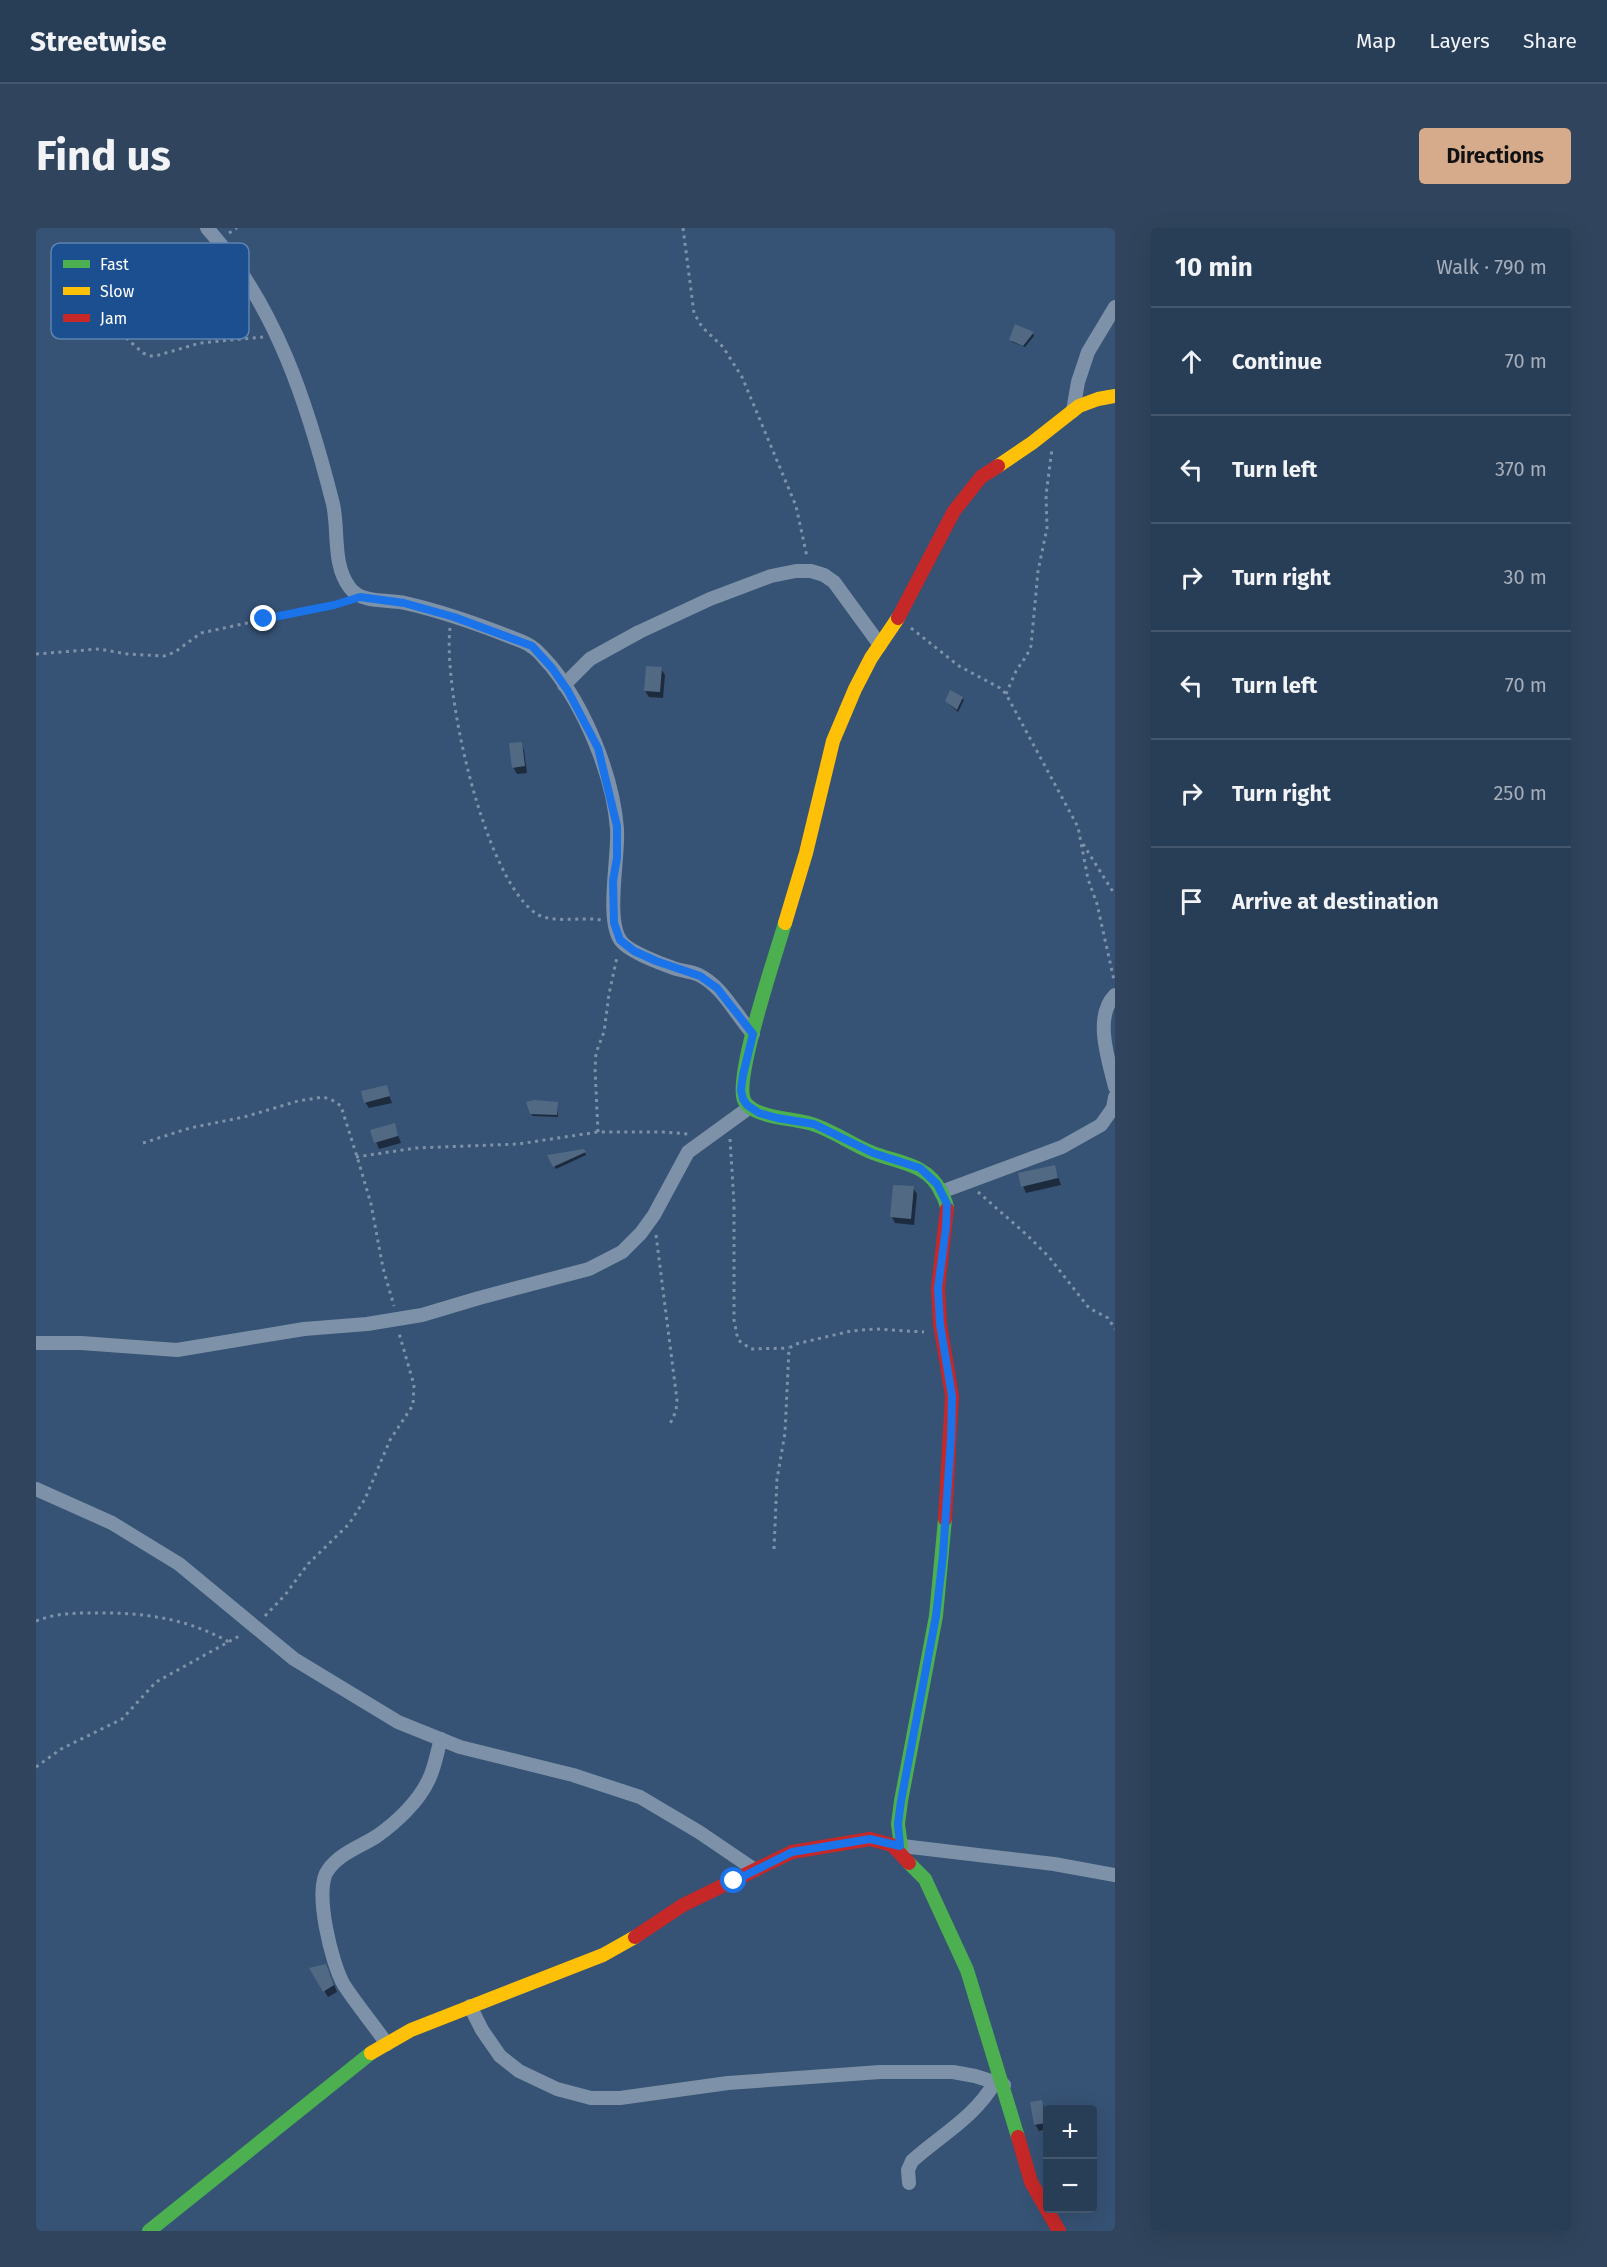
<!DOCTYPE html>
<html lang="en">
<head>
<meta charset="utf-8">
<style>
	:root { --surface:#283e57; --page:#30455d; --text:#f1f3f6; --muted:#a5aeba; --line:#44576d; --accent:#d6ab8b }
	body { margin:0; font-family:"Fira Sans",sans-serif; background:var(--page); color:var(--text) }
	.controls { position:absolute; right:18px; bottom:18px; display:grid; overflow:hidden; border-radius:6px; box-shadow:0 6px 24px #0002 }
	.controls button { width:54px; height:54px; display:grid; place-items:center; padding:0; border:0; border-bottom:2px solid var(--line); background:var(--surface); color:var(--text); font:30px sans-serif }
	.stop { position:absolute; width:18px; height:18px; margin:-14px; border:4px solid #1a73e8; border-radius:50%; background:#fff }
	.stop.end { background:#1a73e8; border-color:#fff; box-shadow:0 2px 6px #0008 }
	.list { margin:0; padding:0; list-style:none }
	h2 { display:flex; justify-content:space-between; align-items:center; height:78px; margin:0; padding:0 24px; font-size:26px }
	h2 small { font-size:20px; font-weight:400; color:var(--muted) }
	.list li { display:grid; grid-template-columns:39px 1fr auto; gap:18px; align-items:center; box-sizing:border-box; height:108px; padding:0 24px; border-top:2px solid var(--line) }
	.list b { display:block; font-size:22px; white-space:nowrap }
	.list em { font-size:20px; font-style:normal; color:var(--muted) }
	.icon { flex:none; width:33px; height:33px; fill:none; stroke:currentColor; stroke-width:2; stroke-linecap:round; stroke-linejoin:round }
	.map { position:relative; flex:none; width:1079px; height:2003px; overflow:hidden; border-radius:6px }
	header { display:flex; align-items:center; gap:36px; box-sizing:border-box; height:84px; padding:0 30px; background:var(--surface); border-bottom:2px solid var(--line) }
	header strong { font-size:28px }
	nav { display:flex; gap:33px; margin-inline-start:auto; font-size:21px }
	.intro { display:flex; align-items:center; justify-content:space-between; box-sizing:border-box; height:144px; padding:0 36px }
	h1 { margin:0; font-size:42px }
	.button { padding:15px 27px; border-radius:6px; background:var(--accent); color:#111; font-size:21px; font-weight:700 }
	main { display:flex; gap:36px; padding:0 36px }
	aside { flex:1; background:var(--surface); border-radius:6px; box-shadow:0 6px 24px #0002 }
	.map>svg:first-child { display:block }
	.shadow { fill:#0007 }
	.building { fill:#526984 }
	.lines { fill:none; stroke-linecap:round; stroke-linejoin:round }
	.path { stroke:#7d92a8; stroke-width:3; stroke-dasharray:3 4.5; stroke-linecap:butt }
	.street { stroke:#7d92a8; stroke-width:14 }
	.fast { stroke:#4caf50; stroke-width:14 }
	.slow { stroke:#ffc107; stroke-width:14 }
	.jam { stroke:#c62828; stroke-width:14 }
	.route { stroke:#1a73e8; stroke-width:8 }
	.key { fill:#1b4f8f; stroke:#5f84b1; stroke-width:1.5 }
	.key-label { font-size:16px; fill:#fff }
</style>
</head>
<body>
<header>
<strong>Streetwise</strong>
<nav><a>Map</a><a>Layers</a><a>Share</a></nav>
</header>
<div class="intro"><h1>Find us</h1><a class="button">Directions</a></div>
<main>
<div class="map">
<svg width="1079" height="2003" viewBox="0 0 1079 2003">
	<rect width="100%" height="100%" fill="#365274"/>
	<g class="shadow">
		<path d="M997 105 998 108 989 119 976 114 974 112Z"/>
		<path d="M625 441 629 447 627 470 613 469 609 463Z"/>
		<path d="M926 470 928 472 922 484 913 476Z"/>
		<path d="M485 516 488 522 491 545 481 546 477 539Z"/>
		<path d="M350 859 356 875 333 880 329 874Z"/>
		<path d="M521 876 522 889 497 888 495 886Z"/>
		<path d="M358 897 365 915 343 921 336 903Z"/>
		<path d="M548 922 550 927 520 941 513 928Z"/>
		<path d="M1018 938 1025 957 990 965 987 958Z"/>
		<path d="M877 960 881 966 878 997 859 995 856 989Z"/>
		<path d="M275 1741 293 1744 301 1764 292 1769Z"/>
		<path d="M1005 1874 1009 1880 1011 1901 1003 1903 999 1896Z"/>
	</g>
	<g class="building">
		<path d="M979 96 998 104 987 118 973 112Z"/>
		<path d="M610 438 626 439 624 464 608 463Z"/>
		<path d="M914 462 927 469 921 482 909 473Z"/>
		<path d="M486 514 489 538 476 540 473 515Z"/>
		<path d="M351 857 354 868 328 875 325 863Z"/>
		<path d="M498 872 522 874 521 887 494 886 490 874Z"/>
		<path d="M359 895 362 908 338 915 334 902Z"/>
		<path d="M548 921 550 924 517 939 511 927Z"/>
		<path d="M1019 937 1022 950 985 959 982 945Z"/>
		<path d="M857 957 878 958 875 991 854 989Z"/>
		<path d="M290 1736 298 1757 287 1764 273 1740Z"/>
		<path d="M1006 1872 1010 1895 998 1897 994 1874Z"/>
	</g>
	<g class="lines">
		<g class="path">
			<path d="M647 0 658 85 666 99 687 119 706 149 760 278 771 329"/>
			<path d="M193 5 201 0"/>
			<path d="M90 110 107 125 115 128 123 127 164 115 227 109"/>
			<path d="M414 400C407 463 447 645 498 684 514 697 545 688 565 692"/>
			<path d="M875 400 923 438 964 460 970 466 1042 599 1052 651 1061 676 1078 752"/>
			<path d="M0 426 63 421 91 426 128 428 139 424 165 405 308 374"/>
			<path d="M970 466 980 443 991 427 995 418 1002 343 1011 300 1010 267 1016 221"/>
			<path d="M1047 616 1079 667"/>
			<path d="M562 904 559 840 560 825 568 804 573 766 581 729"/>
			<path d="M694 911 698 975V1092L702 1112 715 1121 753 1120"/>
			<path d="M107 915 154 900 208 889 262 873 287 869 296 872 305 878 323 935 335 976 347 1040 358 1078"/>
			<path d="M320 929 380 920 482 916 562 904H627L652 906"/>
			<path d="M942 964 991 1007 1013 1029 1053 1080 1072 1090 1079 1101"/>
			<path d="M620 1007 641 1172 640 1183 634 1196"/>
			<path d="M738 1321 741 1251 749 1205 753 1120 760 1116 815 1103 839 1101 888 1104"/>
			<path d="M229 1388 249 1367 272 1336 313 1296 329 1271 354 1212 377 1177 378 1157 363 1105"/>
			<path d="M0 1393C23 1384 44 1385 68 1385 113 1385 154 1392 193 1414"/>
			<path d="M0 1539 25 1521 86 1491 120 1454 205 1407"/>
		</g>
		<g class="street">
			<path d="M171 0C240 77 272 177 297 276 303 303 296 337 314 360 326 376 352 371 369 375 404 383 439 395 472 408 479 411 490 414 496 419 503 423 509 432 515 438 549 480 577 547 581 601 583 628 569 692 585 713 593 724 624 735 637 740 645 743 655 743 663 747 687 759 699 786 717 806"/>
			<path d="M1037 183 1042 154 1052 124 1079 79"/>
			<path d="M528 457 554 431 603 404 674 371 735 348 760 343H775L788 347 798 354 844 417"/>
			<path d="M1079 767C1057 789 1073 833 1079 859"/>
			<path d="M905 964 1026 919 1065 897 1077 880 1079 869"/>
			<path d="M0 1115H45L141 1122 268 1101 331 1096 386 1087 443 1070 553 1041 586 1024 605 1005 618 987 652 924 714 879"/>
			<path d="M0 1261 76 1295 143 1336 258 1431 362 1494 424 1519 537 1547 604 1569 663 1604 719 1642"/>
			<path d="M858 1617 1018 1636 1079 1647"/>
			<path d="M434 1778 446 1802 464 1828 483 1843 521 1861 555 1870H584L692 1855 844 1844H917L939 1848 968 1857"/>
			<path d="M351 1816C337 1796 321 1777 308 1757 296 1737 277 1661 292 1642 304 1625 324 1619 341 1608 361 1594 383 1573 393 1551 399 1539 401 1524 405 1511"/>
			<path d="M873 1955 872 1942 876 1933C905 1907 939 1889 959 1854"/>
		</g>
		<g class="fast">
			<path d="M749 695C740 726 698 849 708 872 716 891 762 890 779 897 799 904 817 917 837 925 863 935 892 936 905 964 908 970 911 975 911 981"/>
			<path d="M865 1618 862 1596 865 1573 900 1388 909 1291"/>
			<path d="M873 1635 889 1651 931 1742 982 1909"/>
			<path d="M113 2003 335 1825"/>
		</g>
		<g class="slow">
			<path d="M962 238 996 215 1043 178 1062 171 1079 168"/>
			<path d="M749 695 770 625 797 513 819 461 835 430 862 390"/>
			<path d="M335 1825 375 1802 567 1727 599 1709"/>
		</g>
		<g class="jam">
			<path d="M862 390 918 283 945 249 962 238"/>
			<path d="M909 1291 916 1168 904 1096 902 1060 911 981"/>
			<path d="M599 1709 647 1677 756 1624 834 1611 856 1617 873 1635"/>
			<path d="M982 1909 995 1954 1023 2003"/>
		</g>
	</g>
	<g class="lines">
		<path class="route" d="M228 391 298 377 324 369 368 375 418 389 496 418 516 440 532 463 562 520 581 598V630L577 653 578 695 584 712 598 723 620 733 664 748 681 760 717 806 707 847 705 862 707 871 711 877 723 885 741 890 778 896 837 925 884 940 901 956 911 976 910 999 902 1060 904 1096 916 1168 915 1210 907 1327 900 1388 865 1573 862 1596 864 1618 834 1611 756 1624 698 1653"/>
	</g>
	<rect x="15" y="15" width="198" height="96" rx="9" class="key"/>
	<rect x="27" y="32" width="27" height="8" fill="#4caf50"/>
	<rect x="27" y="59" width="27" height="8" fill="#ffc107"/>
	<rect x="27" y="86" width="27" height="8" fill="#c62828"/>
	<g class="key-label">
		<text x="64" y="42">Fast</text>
		<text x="64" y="69">Slow</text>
		<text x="64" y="96">Jam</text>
	</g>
</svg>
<div class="controls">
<button>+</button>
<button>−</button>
</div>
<div class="stop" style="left:698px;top:1653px"></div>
<div class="stop end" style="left:228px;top:391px"></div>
</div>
<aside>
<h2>10 min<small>Walk · 790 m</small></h2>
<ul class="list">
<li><svg class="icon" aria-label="ahead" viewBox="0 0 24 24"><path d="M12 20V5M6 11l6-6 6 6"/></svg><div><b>Continue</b></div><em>70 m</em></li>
<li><svg class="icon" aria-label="left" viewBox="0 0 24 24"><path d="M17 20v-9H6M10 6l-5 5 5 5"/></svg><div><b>Turn left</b></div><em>370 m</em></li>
<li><svg class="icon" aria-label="right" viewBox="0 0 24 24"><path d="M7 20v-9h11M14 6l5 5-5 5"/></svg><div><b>Turn right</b></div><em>30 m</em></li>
<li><svg class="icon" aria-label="left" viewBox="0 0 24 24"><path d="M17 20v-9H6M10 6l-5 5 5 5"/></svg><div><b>Turn left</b></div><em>70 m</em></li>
<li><svg class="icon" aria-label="right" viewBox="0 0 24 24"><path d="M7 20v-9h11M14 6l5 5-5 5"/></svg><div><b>Turn right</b></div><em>250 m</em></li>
<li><svg class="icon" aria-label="arrive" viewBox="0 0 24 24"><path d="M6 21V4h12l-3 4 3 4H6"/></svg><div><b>Arrive at destination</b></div></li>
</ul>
</aside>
</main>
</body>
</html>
